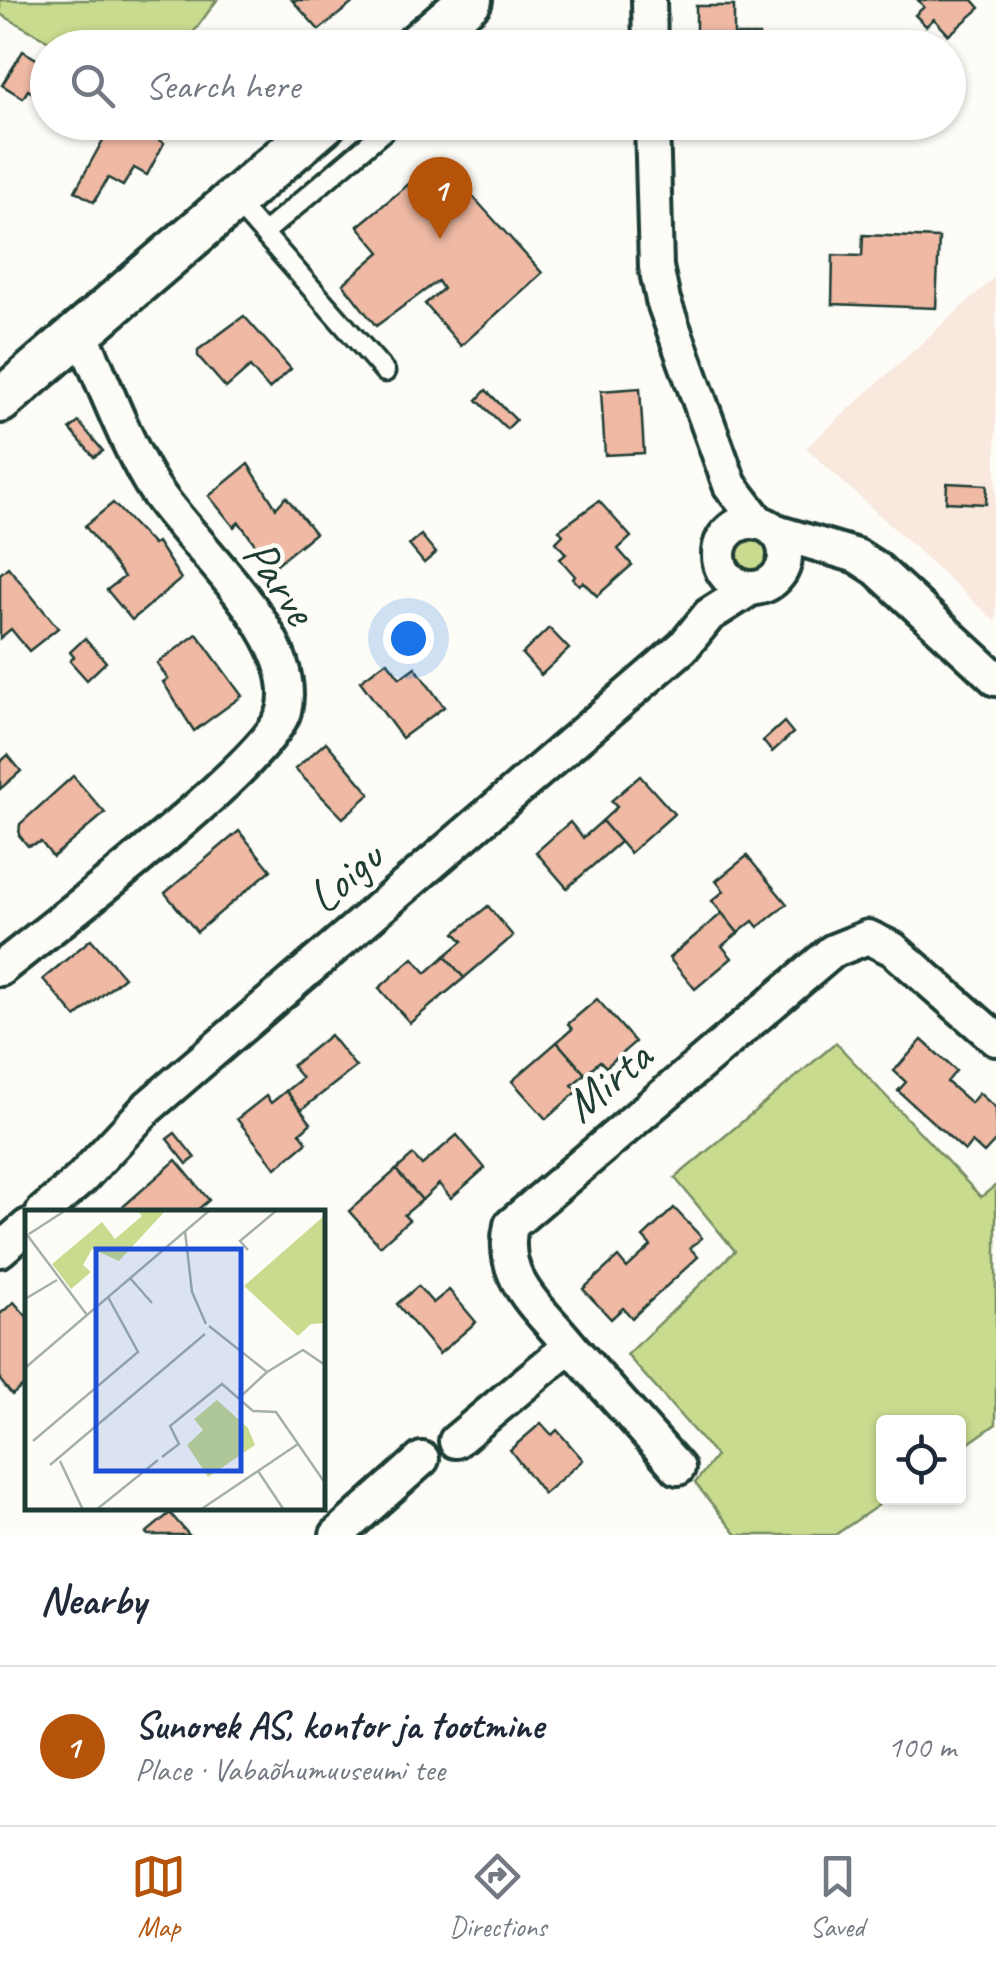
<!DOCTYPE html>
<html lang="en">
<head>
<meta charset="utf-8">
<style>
	:root { --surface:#fff; --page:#f6f6f7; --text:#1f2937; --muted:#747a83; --line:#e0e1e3; --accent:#b45309 }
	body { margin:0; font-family:Caveat,sans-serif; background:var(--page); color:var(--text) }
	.controls { position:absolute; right:30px; bottom:30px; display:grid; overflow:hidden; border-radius:10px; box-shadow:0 2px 8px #0004 }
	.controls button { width:90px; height:90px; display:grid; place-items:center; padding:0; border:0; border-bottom:2px solid var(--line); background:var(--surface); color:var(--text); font:50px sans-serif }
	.you { position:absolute; left:408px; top:638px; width:35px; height:35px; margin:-25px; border:8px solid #fff; border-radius:50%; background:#1a73e8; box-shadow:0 0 0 15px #1a73e833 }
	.badge { display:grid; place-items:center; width:65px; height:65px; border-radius:50%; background:var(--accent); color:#fff; font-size:32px; font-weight:700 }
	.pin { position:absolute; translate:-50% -82px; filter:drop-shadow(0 2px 5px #0008) }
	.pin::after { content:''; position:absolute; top:52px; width:35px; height:30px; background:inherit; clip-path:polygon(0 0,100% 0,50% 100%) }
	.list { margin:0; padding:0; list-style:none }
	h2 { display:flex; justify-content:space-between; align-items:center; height:130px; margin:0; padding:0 40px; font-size:42px }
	h2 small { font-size:32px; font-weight:400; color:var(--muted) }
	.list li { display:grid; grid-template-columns:65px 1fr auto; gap:30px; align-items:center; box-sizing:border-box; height:160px; padding:0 40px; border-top:2px solid var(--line) }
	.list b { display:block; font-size:38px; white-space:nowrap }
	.list p { margin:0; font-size:32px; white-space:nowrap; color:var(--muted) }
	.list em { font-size:32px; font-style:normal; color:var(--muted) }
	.icon { flex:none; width:55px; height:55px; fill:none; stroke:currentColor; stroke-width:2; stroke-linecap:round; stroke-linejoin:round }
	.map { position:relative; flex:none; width:996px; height:1535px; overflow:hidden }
	.search { position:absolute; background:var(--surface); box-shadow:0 2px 8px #0004; left:30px; right:30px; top:30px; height:110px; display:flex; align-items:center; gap:25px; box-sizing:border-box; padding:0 35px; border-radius:55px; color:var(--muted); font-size:38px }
	.sheet { height:290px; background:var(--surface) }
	nav { display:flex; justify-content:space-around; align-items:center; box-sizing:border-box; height:140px; border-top:2px solid var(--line); background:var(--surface); font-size:28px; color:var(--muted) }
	nav a { display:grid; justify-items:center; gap:5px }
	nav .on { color:var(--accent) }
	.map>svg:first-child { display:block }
	.built { fill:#f9e8de }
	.green { fill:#c9db8f; stroke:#748c62; stroke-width:2.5 }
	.building { fill:#efb9a4; stroke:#1f3d34; stroke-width:2.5 }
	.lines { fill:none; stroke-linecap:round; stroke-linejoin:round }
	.service-casing { stroke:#1f3d34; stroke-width:25 }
	.minor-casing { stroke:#1f3d34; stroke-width:40 }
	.tertiary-casing { stroke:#1f3d34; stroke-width:50 }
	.service { stroke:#fdfcf7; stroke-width:18 }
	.minor { stroke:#fdfcf7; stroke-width:32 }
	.tertiary { stroke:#fdfcf7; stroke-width:42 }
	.labels { text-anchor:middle; stroke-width:9; stroke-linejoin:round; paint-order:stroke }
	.street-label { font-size:48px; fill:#1f3d34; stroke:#fdfcf7 }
	.inset-road { fill:none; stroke:#a4b0a9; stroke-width:2.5 }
	.view { fill:#1d4ed8; fill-opacity:0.15; stroke:#1d4ed8; stroke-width:5 }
	.inset-edge { fill:none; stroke:#1f3d34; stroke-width:5 }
</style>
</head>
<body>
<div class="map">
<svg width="996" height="1535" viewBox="0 0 996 1535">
	<rect width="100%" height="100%" fill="#fdfcf7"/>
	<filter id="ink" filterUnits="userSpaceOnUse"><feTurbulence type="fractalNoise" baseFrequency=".01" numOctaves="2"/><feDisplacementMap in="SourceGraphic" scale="20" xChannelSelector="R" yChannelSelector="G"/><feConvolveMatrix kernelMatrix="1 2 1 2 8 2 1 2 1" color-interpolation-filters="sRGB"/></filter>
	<g filter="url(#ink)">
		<path class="built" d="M996 276V622L806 448Z"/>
		<g class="green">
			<path d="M0 0H217L182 48 60 47 0 14Z"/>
			<circle cx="754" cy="554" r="18"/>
			<path d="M836 1043 981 1197 996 1185V1424L959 1450 958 1422H884V1498H889L835 1535H737L695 1483 716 1456 627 1355 735 1251 675 1178Z"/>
		</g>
		<g class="building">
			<path d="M292 0H352L354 2 319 30Z"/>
			<path d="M918 0H973L980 8 949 35 934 19 926 26 915 15 924 7Z"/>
			<path d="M696 6H734V35H759V48H696Z"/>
			<path d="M593 30 607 48H573Z"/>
			<path d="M23 51 48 66 43 100 28 90 23 98 2 85Z"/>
			<path d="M113 122H127L164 143 147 175 134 168 123 186 108 178 94 202 75 191Z"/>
			<path d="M439 159 542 273 461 346 425 304 443 289 438 281 376 326 343 284 380 252 358 226Z"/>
			<path d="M863 235 939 238 936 308 832 304 833 255 862 256Z"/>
			<path d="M244 316 291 369 269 389 250 367 226 388 198 356V350Z"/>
			<path d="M640 388 644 453 605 455 601 391Z"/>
			<path d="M486 390 516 420 507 429 477 400Z"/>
			<path d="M79 422 103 451 94 457 70 429Z"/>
			<path d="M248 464 276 508 286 497 315 533 272 568 239 522 234 527 209 496Z"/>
			<path d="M947 483 987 485 986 504 946 502Z"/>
			<path d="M599 501 631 537 618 549 632 565 597 596 583 582 579 585 573 579 575 576 560 559 566 554 556 542 563 535 559 530Z"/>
			<path d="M113 503 153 545 157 542 181 579 132 620 107 590 124 577 85 526Z"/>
			<path d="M421 535 436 553 424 563 409 545Z"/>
			<path d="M8 567 58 628 29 651 11 629 0 638V574Z"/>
			<path d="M549 628 569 649 541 675 522 654Z"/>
			<path d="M197 634 242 696 194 731 163 682 168 679 157 663Z"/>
			<path d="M85 638 106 662 87 680 70 661 74 657 70 652Z"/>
			<path d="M387 661 400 678 415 667 444 707 402 738 360 681Z"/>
			<path d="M784 722 793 733 772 752 763 741Z"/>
			<path d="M326 742 370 794 343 818 295 769Z"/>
			<path d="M8 755 21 771 0 789V762Z"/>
			<path d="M73 776 105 813 53 857 41 842 28 846 19 835 20 824Z"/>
			<path d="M640 776 674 814 630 853 602 821 617 807 611 801Z"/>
			<path d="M602 821 620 842 567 888 536 852 570 822 583 838Z"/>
			<path d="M239 831 271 870 197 932 165 893Z"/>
			<path d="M747 856 787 904 758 927 753 921 738 933 712 901 724 891 716 881Z"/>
			<path d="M488 906 513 936 464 978 445 956 463 941 455 933Z"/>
			<path d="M722 913 738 933 722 946 732 958 695 989 669 958Z"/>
			<path d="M91 939 124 977 76 1017 43 979Z"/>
			<path d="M445 956 464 978 410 1023 379 988 413 958 426 973Z"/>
			<path d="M597 999 635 1042 606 1067 600 1061 585 1074 557 1042 572 1029 568 1024Z"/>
			<path d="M330 1035 356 1067 301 1110 286 1091 302 1078 292 1066Z"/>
			<path d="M922 1040 956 1071 947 1082 971 1103 979 1093 996 1108V1140L984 1153 972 1142 965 1151 898 1091 906 1082 894 1071Z"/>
			<path d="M557 1042 585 1074 572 1085 578 1091 546 1119 512 1081Z"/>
			<path d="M286 1091 311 1123 300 1133 307 1142 276 1168 237 1119 266 1096 271 1103Z"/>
			<path d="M175 1133 195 1158 187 1164 167 1139Z"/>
			<path d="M457 1135 485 1168 451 1198 439 1184 422 1200 396 1170 413 1155 422 1165Z"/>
			<path d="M176 1160 209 1200 195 1212H117Z"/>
			<path d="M396 1170 422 1200 404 1215 409 1220 380 1246 349 1211Z"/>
			<path d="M674 1208 702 1238 690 1248 698 1257 632 1318 623 1308 611 1319 583 1289 618 1257 627 1268 651 1246 643 1237Z"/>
			<path d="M418 1286 433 1303 449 1290 476 1322 439 1354 397 1304Z"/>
			<path d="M14 1302 28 1318V1382L12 1395 0 1380V1314Z"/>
			<path d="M541 1423 552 1435 557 1430 583 1460 544 1494 510 1450Z"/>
			<path d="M170 1513 189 1535H148L146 1533Z"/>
		</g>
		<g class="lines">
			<defs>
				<g id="service">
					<path d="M234 200 385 372"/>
					<path d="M264 233 386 129 380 122"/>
				</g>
				<g id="minor">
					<path d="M649 0 650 48"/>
					<path d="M652 122 656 267 663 300 730 485 759 523"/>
					<circle cx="752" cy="555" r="33"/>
					<path d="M776 532 857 556 877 569 996 679"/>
					<path d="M0 969C52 927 271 761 284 711 303 635 186 542 150 482 122 435 103 380 80 331"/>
					<path d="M43 1212 81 1179 148 1107 683 647 709 615 750 589"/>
					<path d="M0 1250 28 1226"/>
					<path d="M570 1346 678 1468"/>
					<path d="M456 1441 570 1346C538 1306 499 1279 511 1225L833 951 868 937 893 949 996 1039"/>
					<path d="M337 1535 422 1459"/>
				</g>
				<g id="tertiary">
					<path d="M414 48 470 0"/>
					<path d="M0 401 325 122"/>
				</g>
			</defs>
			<use href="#service" class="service-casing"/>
			<use href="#minor" class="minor-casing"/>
			<use href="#tertiary" class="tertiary-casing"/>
			<use href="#service" class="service"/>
			<use href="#minor" class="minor"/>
			<use href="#tertiary" class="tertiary"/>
		</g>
	</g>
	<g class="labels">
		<g class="street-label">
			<text transform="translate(281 581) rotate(56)" y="17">Parve</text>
			<text transform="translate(344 876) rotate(-41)" y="17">Loigu</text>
			<text transform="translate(607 1080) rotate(-40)" y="17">Mirta</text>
		</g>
	</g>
	<g transform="translate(25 1210)">
		<rect width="300" height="300" fill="#fdfcf7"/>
		<path d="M112 0H141L94 51 67 39 58 55 66 62 46 79 27 54 77 12 90 29 117 6ZM300 5V113L286 114 273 126 219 76ZM192 190 223 218 230 235 183 267 162 235 178 220 169 209Z" fill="#c9db8f"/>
		<path class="inset-road" d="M160 21 167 82 181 114M0 22 62 105M4 24 41 0M223 40 215 31 252 0M105 68 127 93M0 89 32 70M184 116 242 162 278 140 300 155M0 158 185 0M214 188 242 162M8 231 113 142 83 87M137 247 154 234 145 216 197 174 228 201 251 202 300 273M35 251 58 300M25 255 180 124M233 261 259 300M71 300 133 250M175 300 273 234"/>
		<path class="view" d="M71 39H216V261H71Z"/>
		<rect width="300" height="300" class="inset-edge"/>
	</g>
</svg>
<div class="controls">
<button><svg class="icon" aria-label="locate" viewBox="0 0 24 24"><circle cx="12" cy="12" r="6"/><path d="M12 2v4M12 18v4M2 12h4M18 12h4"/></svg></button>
</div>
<div class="you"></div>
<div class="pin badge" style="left:440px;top:239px">1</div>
<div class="search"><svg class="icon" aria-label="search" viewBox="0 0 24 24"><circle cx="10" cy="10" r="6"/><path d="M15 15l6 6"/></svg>Search here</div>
</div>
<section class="sheet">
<h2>Nearby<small></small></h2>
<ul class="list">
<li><span class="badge">1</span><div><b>Sunorek AS, kontor ja tootmine</b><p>Place · Vabaõhumuuseumi tee</p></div><em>100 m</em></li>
</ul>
</section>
<nav>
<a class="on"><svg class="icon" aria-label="map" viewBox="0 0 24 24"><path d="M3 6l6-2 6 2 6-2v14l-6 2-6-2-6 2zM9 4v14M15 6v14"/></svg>Map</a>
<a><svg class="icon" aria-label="directions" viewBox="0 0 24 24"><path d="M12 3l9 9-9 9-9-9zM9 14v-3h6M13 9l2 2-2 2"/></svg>Directions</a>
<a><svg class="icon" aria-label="saved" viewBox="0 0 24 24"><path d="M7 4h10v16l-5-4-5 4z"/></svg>Saved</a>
</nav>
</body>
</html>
